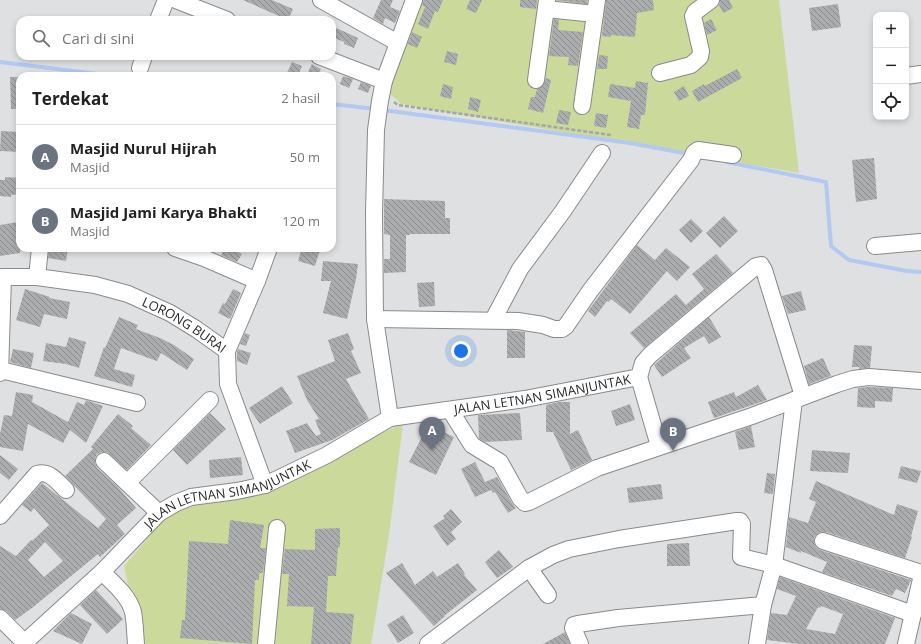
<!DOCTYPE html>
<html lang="id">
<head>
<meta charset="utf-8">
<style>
	:root { --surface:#fff; --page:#f6f6f6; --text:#222; --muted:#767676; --line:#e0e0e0; --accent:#0b8043 }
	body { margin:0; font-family:"Open Sans",sans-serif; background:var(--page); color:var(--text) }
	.controls { position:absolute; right:12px; top:12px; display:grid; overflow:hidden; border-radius:8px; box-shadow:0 2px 6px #0003 }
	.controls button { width:36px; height:36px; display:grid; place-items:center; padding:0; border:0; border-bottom:1px solid var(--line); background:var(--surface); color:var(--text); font:20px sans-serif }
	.you { position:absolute; left:461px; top:351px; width:14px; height:14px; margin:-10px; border:3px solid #fff; border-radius:50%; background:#1a73e8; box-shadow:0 0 0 6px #1a73e833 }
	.badge { display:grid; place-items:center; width:26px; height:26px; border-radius:50%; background:var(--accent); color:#fff; font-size:13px; font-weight:700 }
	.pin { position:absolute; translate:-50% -33px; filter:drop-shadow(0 1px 2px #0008) }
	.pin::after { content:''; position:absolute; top:21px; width:14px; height:12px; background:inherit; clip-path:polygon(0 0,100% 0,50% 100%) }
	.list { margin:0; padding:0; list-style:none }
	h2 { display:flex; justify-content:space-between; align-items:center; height:52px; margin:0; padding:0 16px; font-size:17px }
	h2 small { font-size:13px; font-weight:400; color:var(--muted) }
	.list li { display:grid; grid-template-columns:26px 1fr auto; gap:12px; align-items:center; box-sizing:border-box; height:64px; padding:0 16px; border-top:1px solid var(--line) }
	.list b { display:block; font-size:15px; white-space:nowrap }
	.list p { margin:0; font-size:13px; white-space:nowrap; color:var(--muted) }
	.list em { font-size:13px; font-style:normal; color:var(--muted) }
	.icon { flex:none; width:22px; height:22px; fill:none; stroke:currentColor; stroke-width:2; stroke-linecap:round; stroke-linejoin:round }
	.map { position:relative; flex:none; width:921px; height:644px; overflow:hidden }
	.search { position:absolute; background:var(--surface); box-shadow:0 2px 6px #0003; left:16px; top:16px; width:320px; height:44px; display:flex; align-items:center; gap:10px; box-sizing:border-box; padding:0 14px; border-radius:12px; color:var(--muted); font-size:15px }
	.panel { position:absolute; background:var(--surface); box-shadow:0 2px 6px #0003; left:16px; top:72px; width:320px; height:180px; border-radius:12px }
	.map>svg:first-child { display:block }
	.grass { fill:#cbd99a }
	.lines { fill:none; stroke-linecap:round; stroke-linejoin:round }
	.stream { stroke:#b2c9f2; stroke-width:4 }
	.building { fill:url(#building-back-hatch); fill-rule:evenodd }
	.street-casing { stroke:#898a8c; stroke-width:18 }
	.path { stroke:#a5a6a8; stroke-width:2.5; stroke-dasharray:4 2; stroke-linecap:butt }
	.street { stroke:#fff; stroke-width:16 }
	.labels { text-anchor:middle; stroke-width:3.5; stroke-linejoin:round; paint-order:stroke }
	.street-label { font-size:13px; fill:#2b2b2c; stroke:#fff }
</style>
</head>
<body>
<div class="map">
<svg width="921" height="644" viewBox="0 0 921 644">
	<defs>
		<pattern id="building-back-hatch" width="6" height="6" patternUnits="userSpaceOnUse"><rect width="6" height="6" fill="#aaacae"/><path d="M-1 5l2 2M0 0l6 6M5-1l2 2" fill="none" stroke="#8b8c8e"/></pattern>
	</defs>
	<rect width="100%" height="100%" fill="#dee0e2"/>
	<g class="grass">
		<path d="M417 0H779L799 173 401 104 384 88Z"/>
		<path d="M403 423 389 535 371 644H141L124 566 178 503 246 498Z"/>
	</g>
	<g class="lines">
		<g class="stream">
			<path d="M0 62 114 76"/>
			<path d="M332 104 376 109"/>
			<path d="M383 110 630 143 689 154"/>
			<path d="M727 162 826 182 831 246 849 260 907 271 921 272"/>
		</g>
	</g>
	<g class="building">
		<path d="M243 0H272L293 9 288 20Z"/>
		<path d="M381 0H393L390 7 400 11 395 23 385 18 383 24 373 18Z"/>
		<path d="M423 0H443L438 12 435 11 428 29 418 24 425 7 422 5Z"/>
		<path d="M470 0H482L476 13 466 9Z"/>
		<path d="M520 0H537L536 9 520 7Z"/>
		<path d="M556 0H587V4Z"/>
		<path d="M606 0H653L654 10 637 13 635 37 611 35V37L602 36Z"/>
		<path d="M720 0H729L733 8 723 13 719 5Z"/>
		<path d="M838 4 841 27 812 31 809 8Z"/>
		<path d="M554 19 559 20 558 30 583 32 578 66 568 65 569 57 549 56Z"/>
		<path d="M711 19 717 30 707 35 704 23Z"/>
		<path d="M332 26 358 38 354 48 344 44V42L332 37Z"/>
		<path d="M412 32 422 37 417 48 408 44Z"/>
		<path d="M447 51 458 54 456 65 444 62Z"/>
		<path d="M599 55 608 56 607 69H597Z"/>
		<path d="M292 62 302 66 298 76 287 73Z"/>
		<path d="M312 64 321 69 318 76H306Z"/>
		<path d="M737 69 742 78 698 102 692 91 704 84 705 86Z"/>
		<path d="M343 76 353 79 349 88 340 84Z"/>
		<path d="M10 77H20V109H11Z"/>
		<path d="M546 78 551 80 543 113 528 109 531 97H535L537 89 543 86Z"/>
		<path d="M636 81 648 83 645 115H641L639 129 627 127 631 101 608 97 610 84 635 88Z"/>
		<path d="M361 82 371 86 368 93 358 89Z"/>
		<path d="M443 84 453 87 451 99 440 96Z"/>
		<path d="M684 86 689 96 679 101 674 92Z"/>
		<path d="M470 97 481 100 478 112 468 109Z"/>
		<path d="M559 110 571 112 568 125 556 123Z"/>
		<path d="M596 113 608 115 606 128 594 126Z"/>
		<path d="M1 131 20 132V152L0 151Z"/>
		<path d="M874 158 877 199 856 202 852 160Z"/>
		<path d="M5 177 20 178V194L11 195V197L0 196V180H5Z"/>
		<path d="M384 199 445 201V218H450V234H410L409 235H406V272L384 273V259H390V235L384 234Z"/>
		<path d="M724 216 738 231 720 248 706 233Z"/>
		<path d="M691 219 703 231 691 243 679 230Z"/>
		<path d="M18 222 20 235V253L0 256V225Z"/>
		<path d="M637 245 655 260 666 248 690 267 677 281 667 271 630 314 611 299 609 302 607 301 595 317 588 311Z"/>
		<path d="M49 248H68L66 261 48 258Z"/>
		<path d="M225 248H231L242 254 237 262 221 255Z"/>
		<path d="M302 248H314L320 250 315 266 298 261Z"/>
		<path d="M716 254 733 273 644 348 630 333 676 294 686 305 704 289 692 274Z"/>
		<path d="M323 261 358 264 356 279 347 319 323 313 331 281H321Z"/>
		<path d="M434 282 435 306 419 307 417 283Z"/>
		<path d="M25 289 50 297 49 298 70 302 67 319 44 314 40 327 16 320Z"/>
		<path d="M233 289 241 293 230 319 218 313 223 303 225 304Z"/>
		<path d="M801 291 806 310 788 314 782 296Z"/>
		<path d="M119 317 138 325 136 329 160 338 174 345 194 359 187 370 161 353 157 361 121 348 114 369 135 375 132 387 94 376 104 347 105 348Z"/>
		<path d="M709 317 721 337 709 344 704 336 684 348 691 358 662 377 654 365Z"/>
		<path d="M507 330 525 332V358H507Z"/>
		<path d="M245 333 250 335 246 346 240 344Z"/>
		<path d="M348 333 354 349 351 351 361 373 346 379 369 419 332 440 295 453 286 431 307 423 316 436 321 434 315 420 319 419 307 400 297 376 335 361 328 340Z"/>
		<path d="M69 337 86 342 79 368 66 364 43 361 46 343 66 347Z"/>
		<path d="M854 345 872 346 870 368 859 369 860 367H852Z"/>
		<path d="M13 349 34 353 31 368 10 362Z"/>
		<path d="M238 349 251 353 247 365 237 361V353Z"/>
		<path d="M823 358 831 376 809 384 804 366Z"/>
		<path d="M758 385 767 400 714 418 708 402 734 392 736 397Z"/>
		<path d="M282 386 293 403 260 424 249 408Z"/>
		<path d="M869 387 893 388 892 402 875 401V408L857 407 858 388Z"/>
		<path d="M16 392 33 395 32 402 68 422 77 402 84 405 86 400 103 406 86 443 70 430 63 443 28 424 23 451 0 447V434L4 415 12 416Z"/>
		<path d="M559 402H570V434L578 430 592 460 571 470 553 432H546V405Z"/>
		<path d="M630 404 635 420 616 426 611 411Z"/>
		<path d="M210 413 226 429 187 465 173 450Z"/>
		<path d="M520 413 522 440 485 442 479 438 478 415Z"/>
		<path d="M118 414 133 426 131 428 151 445 127 470 107 452H101L97 454 95 458V463L97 468 117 486 136 508 117 525 125 534 100 557 98 554 32 608 15 620 6 611 0 609V546L16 556 31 540 32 541 49 525 34 508 31 512 22 505 42 483 98 528 106 519 65 476 93 449 91 447ZM45 542 63 561 44 577 28 560Z"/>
		<path d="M428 425 454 437 436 475 409 462Z"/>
		<path d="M751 426 755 447 739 450 735 432Z"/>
		<path d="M812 450 850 453 848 473 810 471Z"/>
		<path d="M0 455 18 469 9 480 0 473Z"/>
		<path d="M241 457 243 475 210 478 209 460Z"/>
		<path d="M475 462 485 482 497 477 512 503 516 508 508 513 495 492 493 493 491 490 475 497 461 469Z"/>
		<path d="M901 466 921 471 917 483 898 478Z"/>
		<path d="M767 473 775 474 773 494 764 493Z"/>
		<path d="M816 481 894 515 897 504 918 511 911 536 912 537 905 558 826 532H821L817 534 814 538V543L816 547 820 550 911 580 905 593 896 589 892 596 822 572 827 562 801 551V553L786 547 789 517 808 523 816 502 809 499Z"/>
		<path d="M661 484 663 499 629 503 627 488Z"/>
		<path d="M451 509 462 522 451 532 456 539 447 546 433 526 445 518 443 516Z"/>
		<path d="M230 520 264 525 260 548H266L263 573H259V580H255L252 644 180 638 182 620H185L189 541 228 544Z"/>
		<path d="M340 528V547H338L336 576H328L326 612 354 614 351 644H311L314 607 287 606 289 574H282L285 549 315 550V529Z"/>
		<path d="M689 543 690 566H667V544Z"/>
		<path d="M499 550 513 567 497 578 485 562Z"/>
		<path d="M402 563 415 585 433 571 437 577 458 563 465 574 464 575 477 590 444 616H445L434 626 386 573Z"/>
		<path d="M780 577 895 618 885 644H799L767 640 771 613 787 615 796 596 777 589ZM821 606 843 614 835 634 806 629 818 607 820 608Z"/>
		<path d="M96 590 123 619 107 634 80 605Z"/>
		<path d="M71 613 92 624 82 644 53 631Z"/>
		<path d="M403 615 414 633 398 643 387 625Z"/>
		<path d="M565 632 570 644H543Z"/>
	</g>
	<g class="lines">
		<defs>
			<g id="street">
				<path d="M176 0 227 20"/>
				<path d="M321 0 398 43"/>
				<path d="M546 9 595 14"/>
				<path d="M158 20 166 0"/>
				<path d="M319 56 384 81"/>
				<path d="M140 68 144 56"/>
				<path d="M660 73 691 65 700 57 701 51 693 16 695 12 711 0"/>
				<path d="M906 76 921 74"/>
				<path d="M536 80 547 0"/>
				<path d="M582 106 597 0"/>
				<path d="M875 246 921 242"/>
				<path d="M175 248 204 258 257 281"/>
				<path id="s1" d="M3 277H37L95 285 128 294 170 313 196 329 227 351 228 384 265 485"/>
				<path d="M37 277 40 248"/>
				<path d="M375 319 518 321 543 325 554 329H562L566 326 590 291 691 160 694 153 698 150 733 155"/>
				<path d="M493 320 520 269 563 211 602 153"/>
				<path d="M227 351 257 281 269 248"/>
				<path d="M1 370 137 403"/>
				<path d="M0 373 3 277"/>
				<path d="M639 377 659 446"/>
				<path d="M450 410 472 445 500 462 520 498 525 503 529 502 597 468 752 416 837 384 853 379 869 377 921 381"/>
				<path d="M390 418 375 319 374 213 376 130 380 101 384 81 414 0"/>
				<path d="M104 461 159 513"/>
				<path d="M128 482 210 400"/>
				<path d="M0 516 37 474C50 470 58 483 66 490"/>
				<path d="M823 541 921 573"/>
				<path d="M529 568 548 595"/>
				<path d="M102 572C113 583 129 596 133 612 135 622 135 633 136 644"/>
				<path d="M0 618 24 642"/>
				<path id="s2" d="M23 644 102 572 159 513 176 503 191 497 237 491 265 485 327 455 390 418 525 399 639 377 643 363 650 355 756 266 761 265 764 270 803 396"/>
				<path d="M266 644 277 528"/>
				<path d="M428 644 529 568 553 555 569 549 619 539 737 521H740L742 524 741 557 774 565 913 614"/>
				<path d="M580 644 573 628 574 625 578 624 618 618 763 605"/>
				<path d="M757 644 763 605 774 565 794 400"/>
				<path d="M906 644 921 579"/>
			</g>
		</defs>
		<use href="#street" class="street-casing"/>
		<path class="path" d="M394 102 398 105 611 135"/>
		<use href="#street" class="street"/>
	</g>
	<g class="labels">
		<g class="street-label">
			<text dy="5" stroke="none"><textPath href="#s1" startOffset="191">LORONG BURAI</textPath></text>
			<text dy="5" stroke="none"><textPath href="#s2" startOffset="596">JALAN LETNAN SIMANJUNTAK</textPath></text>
			<text dy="5" stroke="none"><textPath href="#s2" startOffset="260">JALAN LETNAN SIMANJUNTAK</textPath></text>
		</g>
	</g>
</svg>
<div class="controls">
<button>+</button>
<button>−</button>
<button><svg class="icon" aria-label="locate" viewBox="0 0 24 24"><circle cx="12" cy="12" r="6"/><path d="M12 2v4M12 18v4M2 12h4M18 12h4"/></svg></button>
</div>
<div class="you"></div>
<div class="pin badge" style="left:432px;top:450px;background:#6b7280">A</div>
<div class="pin badge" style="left:673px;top:451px;background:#6b7280">B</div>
<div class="search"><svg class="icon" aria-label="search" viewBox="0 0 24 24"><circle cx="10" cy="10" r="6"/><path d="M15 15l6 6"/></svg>Cari di sini</div>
<section class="panel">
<h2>Terdekat<small>2 hasil</small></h2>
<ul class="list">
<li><span class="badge" style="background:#6b7280">A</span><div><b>Masjid Nurul Hijrah</b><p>Masjid</p></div><em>50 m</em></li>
<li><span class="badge" style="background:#6b7280">B</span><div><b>Masjid Jami Karya Bhakti</b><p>Masjid</p></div><em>120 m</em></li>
</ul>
</section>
</div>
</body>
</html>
